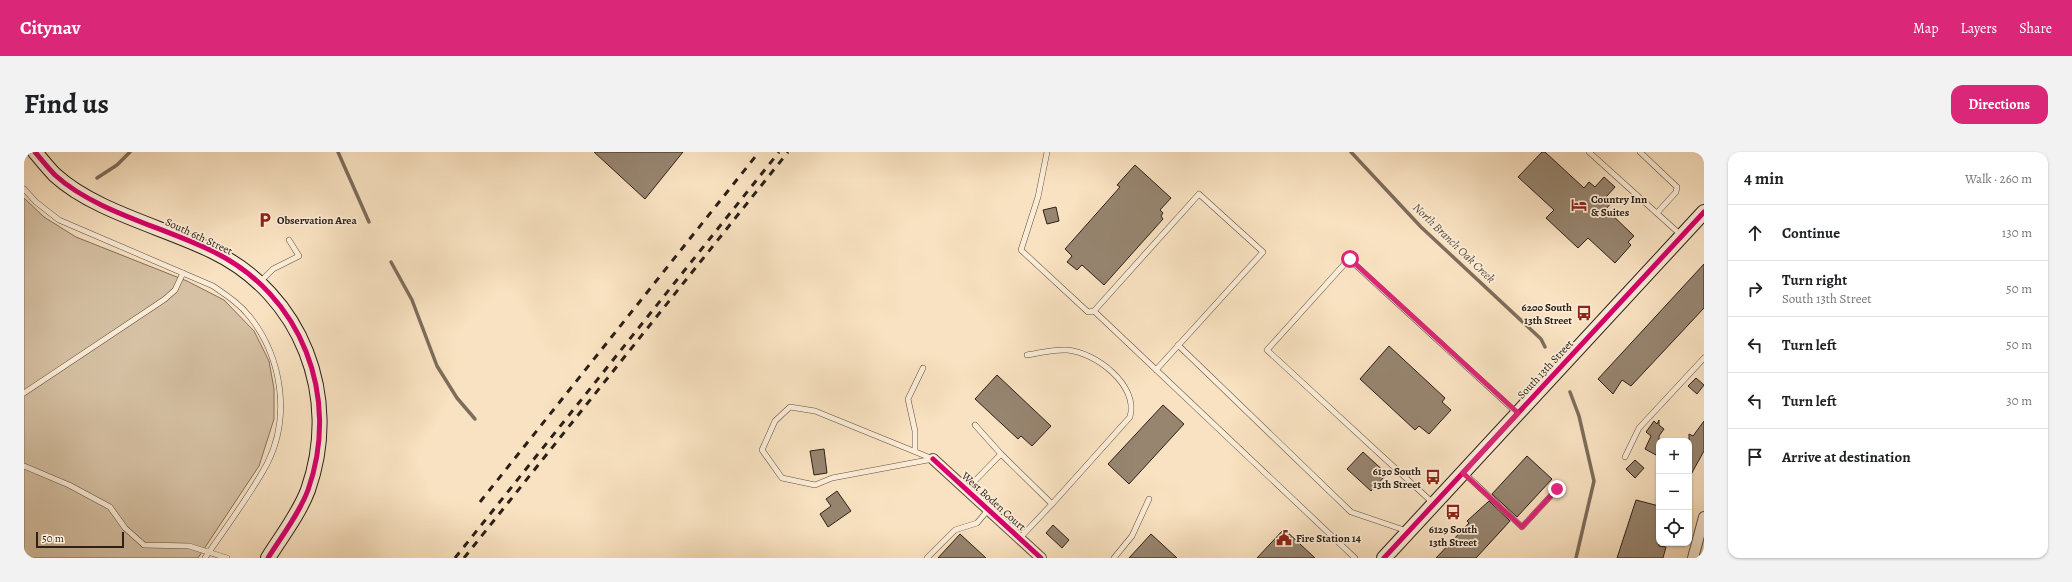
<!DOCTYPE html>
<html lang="en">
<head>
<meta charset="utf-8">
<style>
	:root { --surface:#fff; --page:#f2f2f2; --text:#202124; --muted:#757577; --line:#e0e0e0; --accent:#db2777 }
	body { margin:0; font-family:Alegreya,serif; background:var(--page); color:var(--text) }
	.controls { position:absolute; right:12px; bottom:12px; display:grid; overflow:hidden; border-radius:8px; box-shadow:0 1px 3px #0004 }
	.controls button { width:36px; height:36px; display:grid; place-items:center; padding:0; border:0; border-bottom:1px solid var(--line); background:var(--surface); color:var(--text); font:20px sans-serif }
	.scale { position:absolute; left:12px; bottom:10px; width:88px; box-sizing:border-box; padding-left:4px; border:2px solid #2c2018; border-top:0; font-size:11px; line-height:14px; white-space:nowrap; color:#2c2018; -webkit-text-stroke:3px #fbecd7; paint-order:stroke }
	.stop { position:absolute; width:12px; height:12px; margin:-9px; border:3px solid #db2777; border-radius:50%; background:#fff }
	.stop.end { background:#db2777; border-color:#fff; box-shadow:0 1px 4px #0008 }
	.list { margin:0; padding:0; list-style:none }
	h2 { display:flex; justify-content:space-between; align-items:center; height:52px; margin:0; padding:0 16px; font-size:17px }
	h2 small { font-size:13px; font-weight:400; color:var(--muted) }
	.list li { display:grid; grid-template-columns:26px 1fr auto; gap:12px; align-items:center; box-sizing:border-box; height:56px; padding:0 16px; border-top:1px solid var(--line) }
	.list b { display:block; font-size:15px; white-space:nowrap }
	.list p { margin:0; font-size:13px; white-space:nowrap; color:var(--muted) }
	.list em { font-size:13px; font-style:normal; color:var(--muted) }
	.icon { flex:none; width:22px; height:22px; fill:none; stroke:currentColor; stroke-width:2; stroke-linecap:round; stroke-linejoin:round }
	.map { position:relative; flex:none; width:1680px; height:406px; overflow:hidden; border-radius:12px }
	header { display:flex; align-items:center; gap:24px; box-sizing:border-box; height:56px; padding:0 20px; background:var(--accent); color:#fff }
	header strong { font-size:19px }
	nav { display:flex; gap:22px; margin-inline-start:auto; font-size:14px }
	.intro { display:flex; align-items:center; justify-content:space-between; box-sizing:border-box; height:96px; padding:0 24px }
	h1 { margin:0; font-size:28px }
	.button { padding:10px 18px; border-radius:12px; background:var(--accent); color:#fff; font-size:14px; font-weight:700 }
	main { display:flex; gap:24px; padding:0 24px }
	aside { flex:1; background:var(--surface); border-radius:12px; box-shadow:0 1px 3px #0004 }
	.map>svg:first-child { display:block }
	.green { fill:#d6c1a4; stroke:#81705e }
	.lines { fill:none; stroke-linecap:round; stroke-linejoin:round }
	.stream { stroke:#7d6d5b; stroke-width:3.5 }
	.building { fill:#978570; stroke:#2c2018 }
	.lane-casing { stroke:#5f5042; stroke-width:6 }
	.street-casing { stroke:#5f5042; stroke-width:12 }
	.secondary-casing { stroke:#2c2018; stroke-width:16 }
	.lane { stroke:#fbecd7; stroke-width:5 }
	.street { stroke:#fbecd7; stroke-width:10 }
	.secondary { stroke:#fbecd7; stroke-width:14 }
	.rail { stroke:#2c2018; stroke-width:3; stroke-dasharray:7 7; stroke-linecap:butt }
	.cycleway-casing { stroke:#fbecd7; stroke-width:8 }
	.cycleway { stroke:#d6006c; stroke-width:5 }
	.route { stroke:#db2777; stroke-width:5 }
	.labels { text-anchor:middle; stroke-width:3.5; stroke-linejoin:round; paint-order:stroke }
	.poi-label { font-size:11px; font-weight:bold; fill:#2c2018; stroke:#fbecd7; text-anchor:start }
	.street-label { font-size:11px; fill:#2c2018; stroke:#fbecd7 }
	.water-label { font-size:12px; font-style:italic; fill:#5b4d3f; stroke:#fbecd7 }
</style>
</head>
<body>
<header>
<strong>Citynav</strong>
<nav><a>Map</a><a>Layers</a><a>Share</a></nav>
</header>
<div class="intro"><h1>Find us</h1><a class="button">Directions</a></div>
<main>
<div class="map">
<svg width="1680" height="406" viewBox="0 0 1680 406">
	<rect width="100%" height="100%" fill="#f9e2c1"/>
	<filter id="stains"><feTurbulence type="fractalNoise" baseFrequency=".005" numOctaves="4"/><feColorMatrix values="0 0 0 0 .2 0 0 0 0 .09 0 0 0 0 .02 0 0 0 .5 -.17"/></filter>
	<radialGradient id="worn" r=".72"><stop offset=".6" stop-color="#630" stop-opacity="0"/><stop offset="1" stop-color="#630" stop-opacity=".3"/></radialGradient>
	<path class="green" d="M0 46 20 65 52 85 163 129 200 148 230 179 245 209 250 237V267L235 314 174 406H0Z"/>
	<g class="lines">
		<g class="stream">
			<path d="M314 0 345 70"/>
			<path d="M1327 0 1397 75 1517 187 1521 195"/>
			<path d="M73 26 93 13 106 0"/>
			<path d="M367 110 388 148 413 214 433 246 451 267"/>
			<path d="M1546 240 1555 264 1570 329 1552 406"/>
		</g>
	</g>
	<g class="building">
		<path d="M570 0H659L621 47Z"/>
		<path d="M1518 0H1521L1560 36 1565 30 1571 35 1580 25 1591 35 1582 45 1588 50 1582 57 1610 84 1604 90 1607 93 1591 111 1564 86 1554 96 1522 66 1530 58 1494 25Z"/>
		<path d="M1111 13 1147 46 1136 58 1139 61 1137 64 1139 67 1080 133 1058 113 1053 118 1043 110 1048 104 1041 97 1096 35 1093 33Z"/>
		<path d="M1032 55 1035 69 1023 72 1019 58Z"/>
		<path d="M1680 112V156L1607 234 1598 228 1589 242 1574 227Z"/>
		<path d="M1365 194 1421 246 1418 250 1427 258 1405 282 1395 274 1391 278 1336 227Z"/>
		<path d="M973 223 1027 274 1008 294 997 284 994 287 951 247Z"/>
		<path d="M1672 226 1680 233 1673 242 1664 234Z"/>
		<path d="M1139 253 1160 272 1105 332 1084 312Z"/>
		<path d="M1635 268V273L1640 277 1635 284V296L1632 303 1621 297 1627 284 1622 280 1630 269 1633 272Z"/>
		<path d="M1680 269V299L1665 326V282L1669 284Z"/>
		<path d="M800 297 803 321 790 323 786 299Z"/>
		<path d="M1339 300 1363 322 1347 339 1323 317Z"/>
		<path d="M1503 304 1528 327 1493 365 1468 342Z"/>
		<path d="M1611 308 1620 316 1611 326 1602 317Z"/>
		<path d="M813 339 827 359 804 375 796 362 807 354 802 347Z"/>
		<path d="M1612 348 1635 354V394L1642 395 1639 406H1593Z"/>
		<path d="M1465 349 1486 369 1452 406H1412L1445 371 1443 369Z"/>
		<path d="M1029 373 1045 388 1038 396 1022 381Z"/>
		<path d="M1260 377 1291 406H1233Z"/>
		<path d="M936 382 962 406H914Z"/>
		<path d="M1127 382 1153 406H1105Z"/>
	</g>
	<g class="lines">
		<defs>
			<g id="lane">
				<path d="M1023 0 1014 45 997 98 1064 160 1070 159"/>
				<path d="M1565 0 1657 83"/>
				<path d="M1616 0 1653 35 1652 40 1633 61"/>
				<path d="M0 37 12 50 35 68 189 134C202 143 216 152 226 165 258 206 267 265 243 312 225 345 202 375 181 406"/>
				<path d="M236 130 249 117 275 104 265 88"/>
				<path d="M1154 193 1327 360 1383 379"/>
				<path d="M1003 203C1016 201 1030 197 1043 198 1071 200 1115 233 1106 265L1028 352"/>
				<path d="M1132 218 1239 100 1175 42 1070 159 1331 406"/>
				<path d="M0 241 141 147 151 138 159 121"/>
				<path d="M766 255 791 259 909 307 808 326 791 333 758 326 738 298 751 269Z"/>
				<path d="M951 273 977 302"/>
				<path d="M891 299V279L884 247 899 216"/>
				<path d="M1601 305 1615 276 1680 206"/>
				<path d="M0 314 45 333 86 355 101 376 120 393 165 394 203 406"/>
				<path d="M1440 321 1498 375 1533 337"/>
				<path d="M942 338 977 302 1028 352 996 386"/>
				<path d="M1409 351 1243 198 1325 107 1493 261"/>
				<path d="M903 406 931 378 953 371 964 358"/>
				<path d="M1090 406 1108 384 1125 347"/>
			</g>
			<g id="street">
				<path d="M909 307 1017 406"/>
				<path d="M1669 406 1680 365"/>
			</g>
			<g id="secondary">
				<path d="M11 0C17 7 24 16 31 23 70 59 139 75 188 99 278 142 317 245 284 338 275 362 257 385 244 406"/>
				<path d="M1360 406 1680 60"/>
			</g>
		</defs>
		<use href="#lane" class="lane-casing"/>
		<use href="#street" class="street-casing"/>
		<use href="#secondary" class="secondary-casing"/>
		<use href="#lane" class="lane"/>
		<use href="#street" class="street"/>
		<use href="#secondary" class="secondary"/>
		<g class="rail">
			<path d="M456 350 735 0"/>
			<path d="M431 406 755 0"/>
			<path d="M440 406 764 0"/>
		</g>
		<defs>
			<g id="cycleway">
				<path d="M11 0C17 7 24 16 31 23 70 59 139 75 188 99 278 142 317 245 284 338 275 362 257 385 244 406"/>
				<path d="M909 307 1017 406"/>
				<path d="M1360 406 1680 60"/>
			</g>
		</defs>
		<use href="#cycleway" class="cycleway-casing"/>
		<use href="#cycleway" class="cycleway"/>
	</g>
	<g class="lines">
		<path class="route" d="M1326 107 1494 261 1439 321 1498 375 1533 337"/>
	</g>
	<defs>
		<symbol id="hotel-bare" viewBox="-9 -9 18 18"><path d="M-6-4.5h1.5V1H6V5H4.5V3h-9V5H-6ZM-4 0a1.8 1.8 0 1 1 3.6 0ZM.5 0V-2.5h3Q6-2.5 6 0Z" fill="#8f2418" stroke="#fbecd7" stroke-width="2.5" paint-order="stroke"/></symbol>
		<symbol id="parking-bare" viewBox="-9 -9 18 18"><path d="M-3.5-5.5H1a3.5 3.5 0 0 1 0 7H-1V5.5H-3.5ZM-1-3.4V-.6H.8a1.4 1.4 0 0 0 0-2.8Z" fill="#8f2418" stroke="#fbecd7" stroke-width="2.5" paint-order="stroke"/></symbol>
		<symbol id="bus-bare" viewBox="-9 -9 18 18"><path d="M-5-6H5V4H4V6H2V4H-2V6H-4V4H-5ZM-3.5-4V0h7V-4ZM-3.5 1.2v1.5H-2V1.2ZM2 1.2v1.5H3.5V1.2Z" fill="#8f2418" stroke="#fbecd7" stroke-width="2.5" paint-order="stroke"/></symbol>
		<symbol id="civic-bare" viewBox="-9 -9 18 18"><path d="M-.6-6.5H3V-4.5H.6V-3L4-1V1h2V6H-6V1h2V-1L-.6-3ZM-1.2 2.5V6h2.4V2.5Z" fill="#8f2418" stroke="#fbecd7" stroke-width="2.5" paint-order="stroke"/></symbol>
	</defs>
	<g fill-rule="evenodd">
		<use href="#hotel-bare" x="1544" y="42" width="22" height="22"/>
		<use href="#parking-bare" x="230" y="57" width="22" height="22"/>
		<use href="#bus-bare" x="1549" y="150" width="22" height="22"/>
		<use href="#bus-bare" x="1398" y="314" width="22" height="22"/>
		<use href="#bus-bare" x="1418" y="349" width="22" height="22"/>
		<use href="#civic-bare" x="1249" y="375" width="22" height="22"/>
	</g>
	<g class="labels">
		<g class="poi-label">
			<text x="1567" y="51">Country Inn<tspan x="1567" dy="13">&amp; Suites</tspan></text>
			<text x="253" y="72">Observation Area</text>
			<text x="1548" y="159" text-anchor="end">6200 South<tspan x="1548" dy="13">13th Street</tspan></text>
			<text x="1397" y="323" text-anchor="end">6130 South<tspan x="1397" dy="13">13th Street</tspan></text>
			<text x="1429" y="381" text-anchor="middle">6129 South<tspan x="1429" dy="13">13th Street</tspan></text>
			<text x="1272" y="390">Fire Station 14</text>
		</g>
		<g class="street-label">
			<text transform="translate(175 84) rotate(25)" y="4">South 6th Street</text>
			<text transform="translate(1521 217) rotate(-47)" y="4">South 13th Street</text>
			<text transform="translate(970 349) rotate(42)" y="4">West Boden Court</text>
		</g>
		<g class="water-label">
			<text transform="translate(1430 91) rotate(44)" y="4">North Branch Oak Creek</text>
		</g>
	</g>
	<rect width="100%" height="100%" filter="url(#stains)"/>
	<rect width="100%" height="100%" fill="url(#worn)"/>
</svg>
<div class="controls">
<button>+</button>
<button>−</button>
<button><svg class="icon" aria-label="locate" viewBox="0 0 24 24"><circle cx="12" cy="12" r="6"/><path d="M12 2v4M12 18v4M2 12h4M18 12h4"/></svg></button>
</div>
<div class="scale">50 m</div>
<div class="stop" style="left:1326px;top:107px"></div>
<div class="stop end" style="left:1533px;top:337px"></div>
</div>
<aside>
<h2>4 min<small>Walk · 260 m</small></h2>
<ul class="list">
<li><svg class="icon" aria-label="ahead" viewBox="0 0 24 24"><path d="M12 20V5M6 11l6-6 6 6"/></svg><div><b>Continue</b></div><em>130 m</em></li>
<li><svg class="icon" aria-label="right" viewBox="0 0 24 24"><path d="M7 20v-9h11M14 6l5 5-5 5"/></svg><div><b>Turn right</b><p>South 13th Street</p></div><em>50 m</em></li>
<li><svg class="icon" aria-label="left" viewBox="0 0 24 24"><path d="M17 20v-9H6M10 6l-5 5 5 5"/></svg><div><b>Turn left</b></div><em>50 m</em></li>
<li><svg class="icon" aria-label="left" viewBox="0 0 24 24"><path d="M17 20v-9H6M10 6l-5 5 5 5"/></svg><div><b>Turn left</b></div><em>30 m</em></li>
<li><svg class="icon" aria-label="arrive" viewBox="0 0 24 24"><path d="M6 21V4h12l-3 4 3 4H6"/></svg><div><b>Arrive at destination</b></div></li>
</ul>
</aside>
</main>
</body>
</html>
